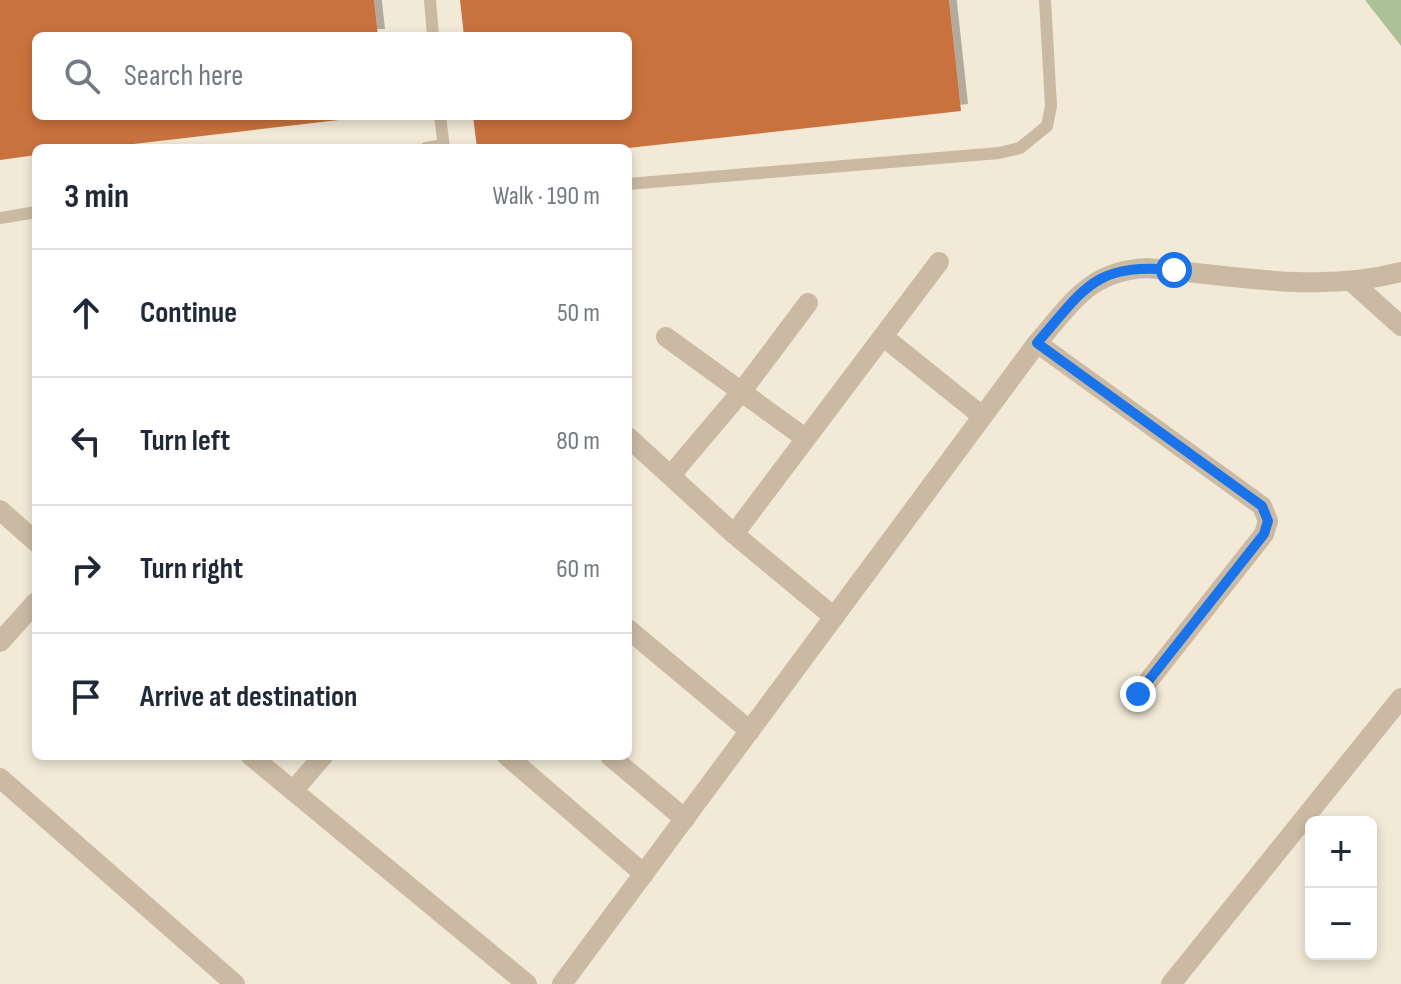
<!DOCTYPE html>
<html lang="en">
<head>
<meta charset="utf-8">
<style>
	:root { --surface:#fff; --page:#f2f2f3; --text:#1f2937; --muted:#747a83; --line:#e0e1e3 }
	body { margin:0; font-family:"Sofia Sans Condensed",sans-serif; background:var(--page); color:var(--text) }
	.controls { position:absolute; right:24px; bottom:24px; display:grid; overflow:hidden; border-radius:12px; box-shadow:0 4px 12px #0003 }
	.controls button { width:72px; height:72px; display:grid; place-items:center; padding:0; border:0; border-bottom:2px solid var(--line); background:var(--surface); color:var(--text); font:40px sans-serif }
	.stop { position:absolute; width:24px; height:24px; margin:-18px; border:6px solid #1a73e8; border-radius:50%; background:#fff }
	.stop.end { background:#1a73e8; border-color:#fff; box-shadow:0 2px 8px #0008 }
	.list { margin:0; padding:0; list-style:none }
	h2 { display:flex; justify-content:space-between; align-items:center; height:104px; margin:0; padding:0 32px; font-size:34px }
	h2 small { font-size:26px; font-weight:400; color:var(--muted) }
	.list li { display:grid; grid-template-columns:52px 1fr auto; gap:24px; align-items:center; box-sizing:border-box; height:128px; padding:0 32px; border-top:2px solid var(--line) }
	.list b { display:block; font-size:30px; white-space:nowrap }
	.list em { font-size:26px; font-style:normal; color:var(--muted) }
	.icon { flex:none; width:44px; height:44px; fill:none; stroke:currentColor; stroke-width:2; stroke-linecap:round; stroke-linejoin:round }
	.map { position:relative; flex:none; width:1401px; height:984px; overflow:hidden }
	.search { position:absolute; background:var(--surface); box-shadow:0 4px 12px #0003; left:32px; top:32px; width:600px; height:88px; display:flex; align-items:center; gap:20px; box-sizing:border-box; padding:0 28px; border-radius:12px; color:var(--muted); font-size:30px }
	.panel { position:absolute; background:var(--surface); box-shadow:0 4px 12px #0003; left:32px; top:144px; width:600px; height:616px; border-radius:12px }
	.map>svg:first-child { display:block }
	.green { fill:#adc197 }
	.building { fill:#ca723d; filter:url(#shadow) }
	.lines { fill:none; stroke-linecap:round; stroke-linejoin:round }
	.lane { stroke:#cabaa3; stroke-width:12 }
	.street { stroke:#cabaa3; stroke-width:20 }
	.route { stroke:#1a73e8; stroke-width:10 }
</style>
</head>
<body>
<div class="map">
<svg width="1401" height="984" viewBox="0 0 1401 984">
	<defs>
		<filter id="shadow"><feDropShadow dx="7" dy="-7" stdDeviation="0" flood-color="#0004"/></filter>
	</defs>
	<rect width="100%" height="100%" fill="#f2e9d7"/>
	<path class="green" d="M1365 0H1401V46Z"/>
	<g class="building">
		<path d="M0 0H374L378 36H36V116L356 118 99 148H36V155L0 160Z"/>
		<path d="M460 0H949L961 111 628 148H477L473 116H628V36H464Z"/>
	</g>
	<g class="lines">
		<g class="lane">
			<path d="M430 0 433 36"/>
			<path d="M440 116 444 148"/>
			<path d="M426 148 443 145"/>
			<path d="M628 184 999 153 1020 148 1047 126 1051 106 1045 0"/>
			<path d="M0 218 36 212"/>
		</g>
		<g class="street">
			<path d="M1352 282 1401 326"/>
			<path d="M666 337 805 438"/>
			<path d="M885 338 982 416"/>
			<path d="M1037 343 1262 506 1268 521 1264 534 1138 694"/>
			<path d="M628 437 734 534 834 617"/>
			<path d="M671 475 742 391 808 303"/>
			<path d="M0 510 36 542"/>
			<path d="M734 534 939 262"/>
			<path d="M628 629 750 731"/>
			<path d="M0 642 36 602"/>
			<path d="M251 756 527 984"/>
			<path d="M507 756 644 874"/>
			<path d="M610 756 685 819"/>
			<path d="M0 778 235 984"/>
			<path d="M293 791 323 756"/>
			<path d="M562 984 1037 343C1073 302 1089 271 1147 268 1230 275 1319 294 1401 272"/>
			<path d="M1171 984 1401 698"/>
		</g>
	</g>
	<g class="lines">
		<path class="route" d="M1138 694 1264 534 1268 521 1262 506 1037 343C1086 287 1094 263 1174 270"/>
	</g>
</svg>
<div class="controls">
<button>+</button>
<button>−</button>
</div>
<div class="stop" style="left:1174px;top:270px"></div>
<div class="stop end" style="left:1138px;top:694px"></div>
<div class="search"><svg class="icon" aria-label="search" viewBox="0 0 24 24"><circle cx="10" cy="10" r="6"/><path d="M15 15l6 6"/></svg>Search here</div>
<section class="panel">
<h2>3 min<small>Walk · 190 m</small></h2>
<ul class="list">
<li><svg class="icon" aria-label="ahead" viewBox="0 0 24 24"><path d="M12 20V5M6 11l6-6 6 6"/></svg><div><b>Continue</b></div><em>50 m</em></li>
<li><svg class="icon" aria-label="left" viewBox="0 0 24 24"><path d="M17 20v-9H6M10 6l-5 5 5 5"/></svg><div><b>Turn left</b></div><em>80 m</em></li>
<li><svg class="icon" aria-label="right" viewBox="0 0 24 24"><path d="M7 20v-9h11M14 6l5 5-5 5"/></svg><div><b>Turn right</b></div><em>60 m</em></li>
<li><svg class="icon" aria-label="arrive" viewBox="0 0 24 24"><path d="M6 21V4h12l-3 4 3 4H6"/></svg><div><b>Arrive at destination</b></div></li>
</ul>
</section>
</div>
</body>
</html>
